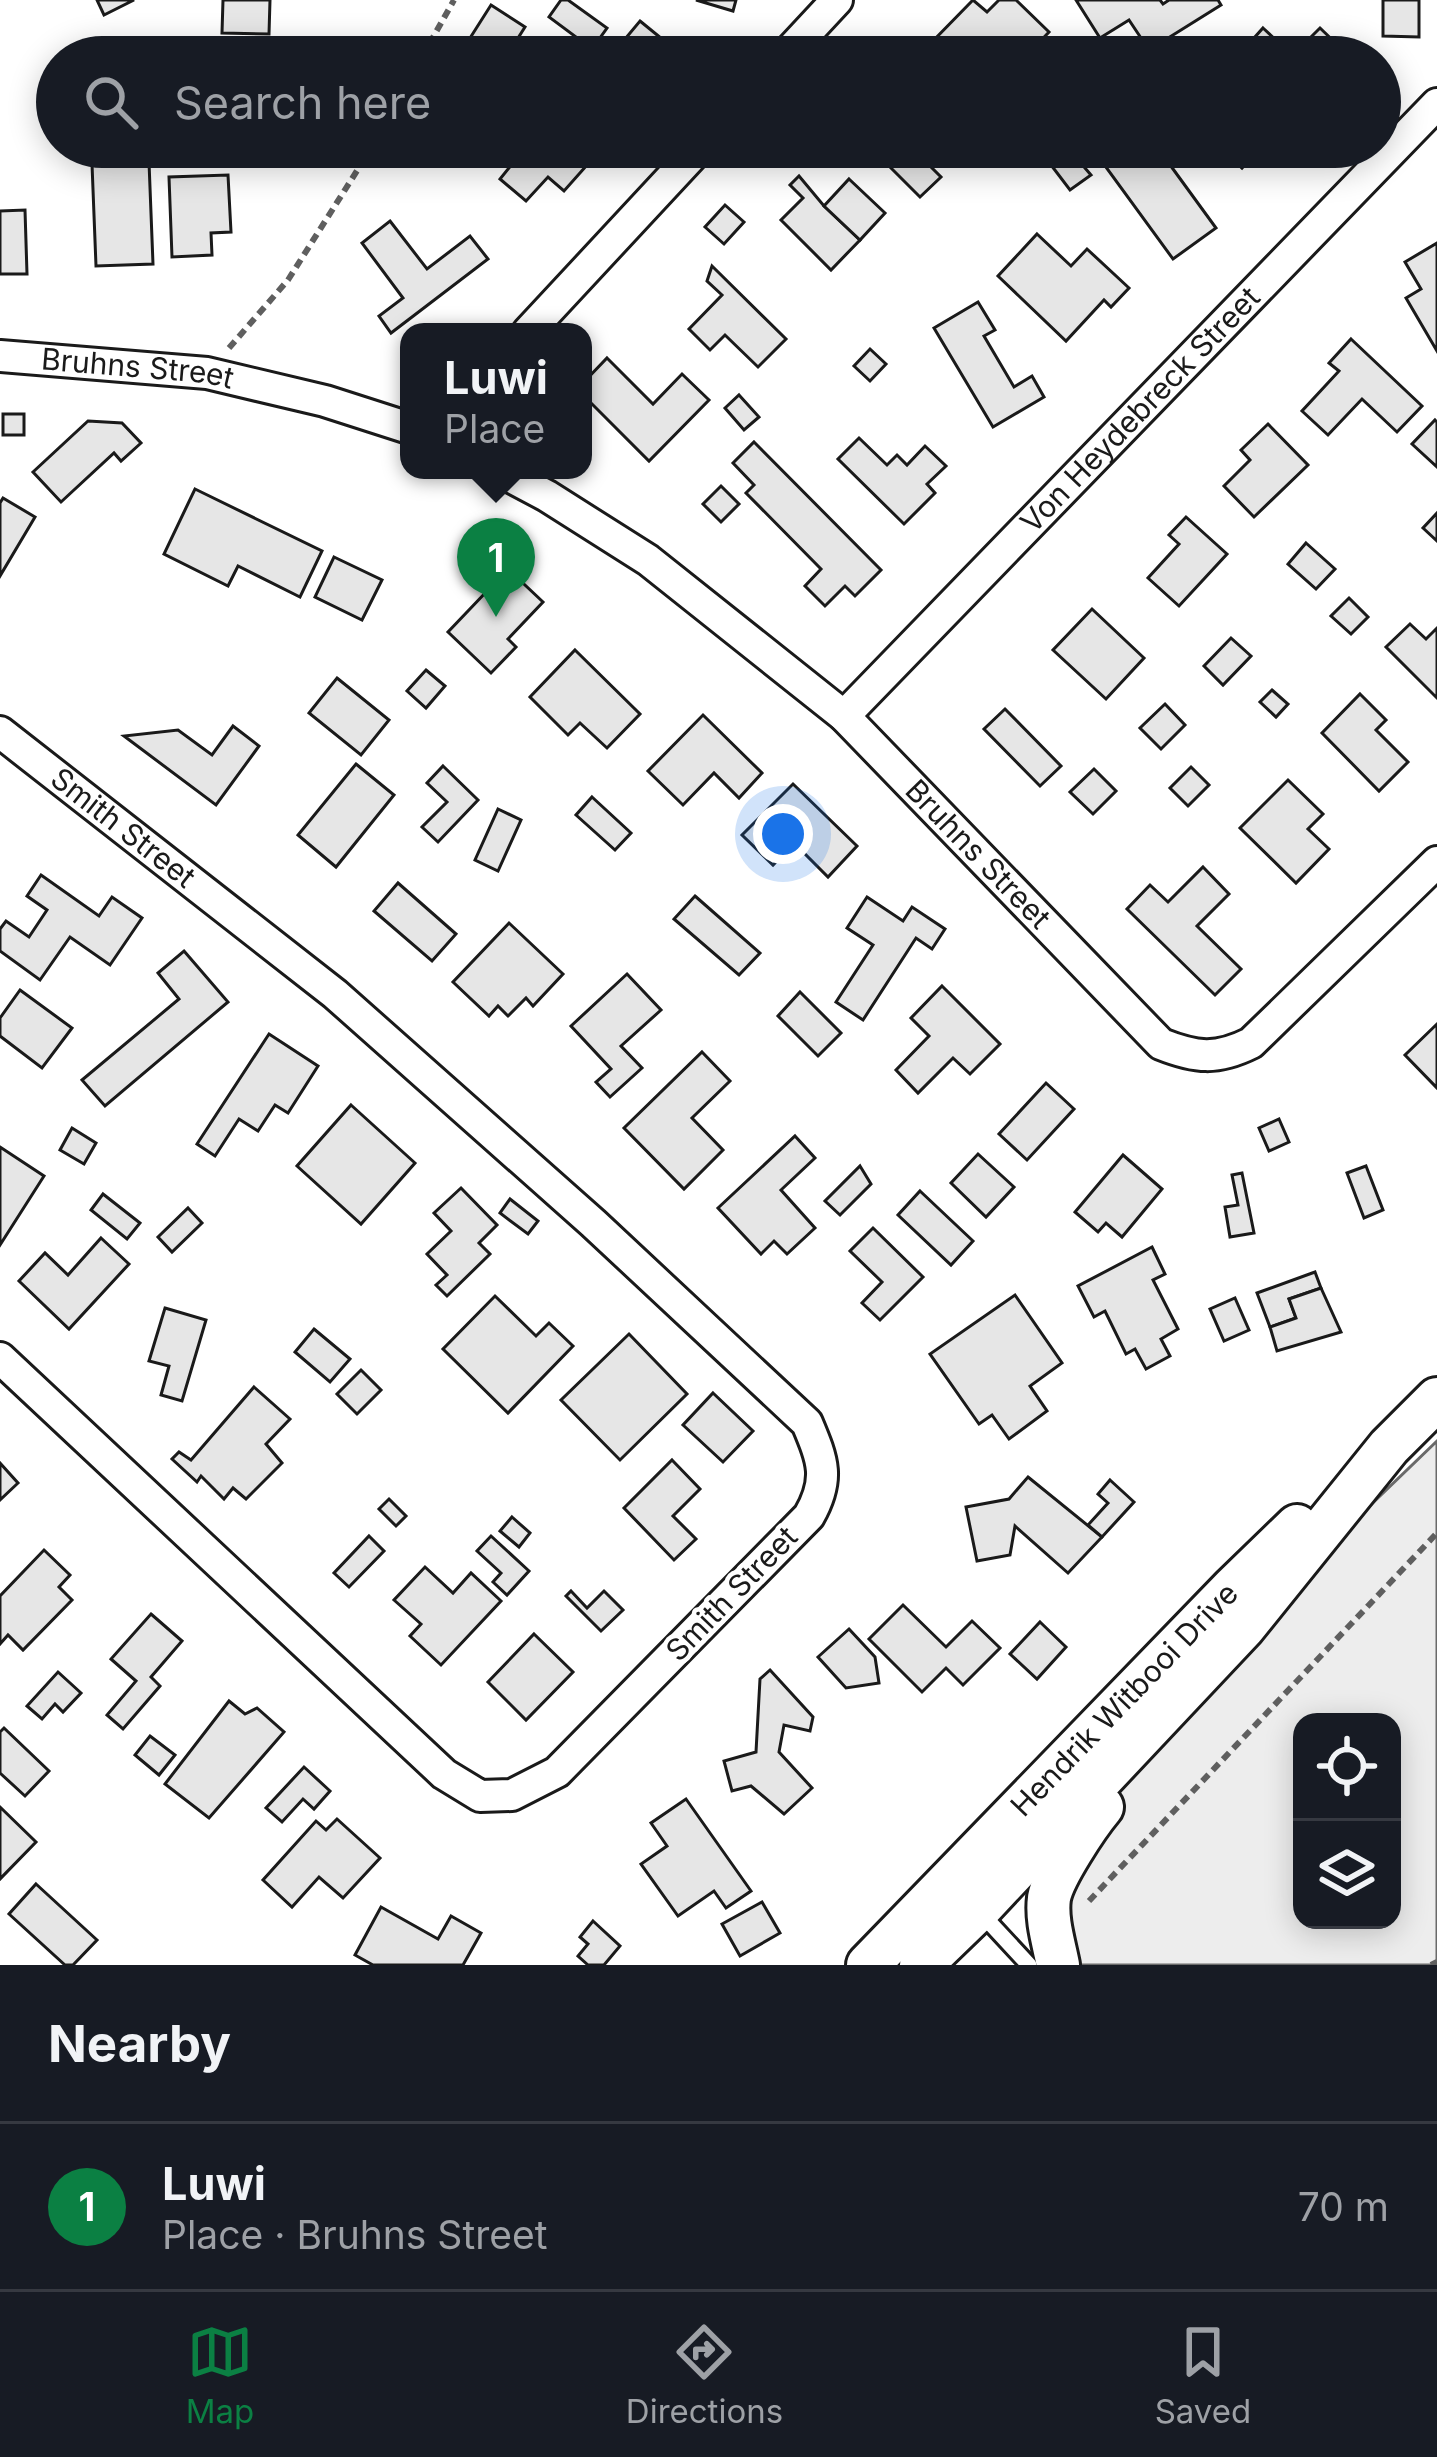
<!DOCTYPE html>
<html lang="en">
<head>
<meta charset="utf-8">
<style>
	:root { --surface:#171b24; --page:#20242c; --text:#f1f3f6; --muted:#9ea1a6; --line:#363941; --accent:#0b8043 }
	body { margin:0; font-family:Inter,sans-serif; background:var(--page); color:var(--text) }
	.controls { position:absolute; right:36px; bottom:36px; display:grid; overflow:hidden; border-radius:24px; box-shadow:0 6px 30px #0003 }
	.controls button { width:108px; height:108px; display:grid; place-items:center; padding:0; border:0; border-bottom:3px solid var(--line); background:var(--surface); color:var(--text); font:60px sans-serif }
	.you { position:absolute; left:783px; top:834px; width:42px; height:42px; margin:-30px; border:9px solid #fff; border-radius:50%; background:#1a73e8; box-shadow:0 0 0 18px #1a73e833 }
	.badge { display:grid; place-items:center; width:78px; height:78px; border-radius:50%; background:var(--accent); color:#fff; font-size:39px; font-weight:700 }
	.pin { position:absolute; translate:-50% -99px; filter:drop-shadow(0 3px 6px #0008) }
	.pin::after { content:''; position:absolute; top:63px; width:42px; height:36px; background:inherit; clip-path:polygon(0 0,100% 0,50% 100%) }
	.popup { position:absolute; left:400px; top:323px; width:192px; height:156px; box-sizing:border-box; display:grid; place-content:center; border-radius:24px; background:var(--surface); filter:drop-shadow(0 3px 9px #0005); font-size:39px; white-space:nowrap; color:var(--muted) }
	.popup b { font-size:45px; color:var(--text) }
	.popup::after { content:''; position:absolute; left:50%; top:100%; margin-left:-24px; border:24px solid transparent; border-top-color:var(--surface) }
	.list { margin:0; padding:0; list-style:none }
	h2 { display:flex; justify-content:space-between; align-items:center; height:156px; margin:0; padding:0 48px; font-size:51px }
	h2 small { font-size:39px; font-weight:400; color:var(--muted) }
	.list li { display:grid; grid-template-columns:78px 1fr auto; gap:36px; align-items:center; box-sizing:border-box; height:168px; padding:0 48px; border-top:3px solid var(--line) }
	.list b { display:block; font-size:45px; white-space:nowrap }
	.list p { margin:0; font-size:39px; white-space:nowrap; color:var(--muted) }
	.list em { font-size:39px; font-style:normal; color:var(--muted) }
	.icon { flex:none; width:66px; height:66px; fill:none; stroke:currentColor; stroke-width:2; stroke-linecap:round; stroke-linejoin:round }
	.map { position:relative; flex:none; width:1437px; height:1965px; overflow:hidden }
	.search { position:absolute; background:var(--surface); box-shadow:0 6px 30px #0003; left:36px; right:36px; top:36px; height:132px; display:flex; align-items:center; gap:30px; box-sizing:border-box; padding:0 42px; border-radius:66px; color:var(--muted); font-size:45px }
	.sheet { height:324px; background:var(--surface) }
	nav { display:flex; justify-content:space-around; align-items:center; box-sizing:border-box; height:168px; border-top:3px solid var(--line); background:var(--surface); font-size:33px; color:var(--muted) }
	nav a { display:grid; justify-items:center; gap:6px }
	nav .on { color:var(--accent) }
	.map>svg:first-child { display:block }
	.green { fill:#ededed; stroke:#6a6a6a; stroke-width:3; fill-rule:evenodd }
	.building { fill:#e6e6e6; stroke:#1a1a1a; stroke-width:3 }
	.lines { fill:none; stroke-linecap:round; stroke-linejoin:round }
	.service-casing { stroke:#1a1a1a; stroke-width:21 }
	.minor-casing { stroke:#1a1a1a; stroke-width:36 }
	.secondary-casing { stroke:#1a1a1a; stroke-width:48 }
	.path { stroke:#5f5f5f; stroke-width:6; stroke-dasharray:9 6; stroke-linecap:butt }
	.service { stroke:#fff; stroke-width:15 }
	.minor { stroke:#fff; stroke-width:30 }
	.secondary { stroke:#fff; stroke-width:42 }
	.labels { text-anchor:middle; stroke-width:9; stroke-linejoin:round; paint-order:stroke }
	.street-label { font-size:30px; fill:#1a1a1a; stroke:#fff }
</style>
</head>
<body>
<div class="map">
<svg width="1437" height="1965" viewBox="0 0 1437 1965">
	<rect width="100%" height="100%" fill="#fff"/>
	<path class="green" d="M1437 1441V1965H1058L1082 1831 1244 1627ZM1302 1722H1392V1920H1302Z"/>
	<g class="building">
		<path d="M97 0H134L104 15Z"/>
		<path d="M223 0H270L269 34 222 33Z"/>
		<path d="M561 0H568L607 28 592 49 549 17Z"/>
		<path d="M696 0H736L733 11Z"/>
		<path d="M973 0 987 12 999 0H1016L1049 32 1025 57H943L930 44Z"/>
		<path d="M1076 0H1160L1163 4 1169 0H1218L1221 5 1149 50 1129 20 1100 38Z"/>
		<path d="M1383 0H1419V37L1383 36Z"/>
		<path d="M491 5 525 27 506 57H458Z"/>
		<path d="M640 21 667 43 656 57H610Z"/>
		<path d="M1263 28 1294 57H1237Z"/>
		<path d="M1320 28 1350 57H1314L1302 46Z"/>
		<path d="M211 147H277V149L211 151Z"/>
		<path d="M526 147H603L564 191 548 177 526 201 500 179Z"/>
		<path d="M933 147 922 158 941 177 920 197 871 148Z"/>
		<path d="M1067 147 1091 175 1070 190 1048 161Z"/>
		<path d="M1157 147 1216 228 1173 259 1092 148Z"/>
		<path d="M1220 147H1261L1242 168Z"/>
		<path d="M1269 147H1292L1282 159Z"/>
		<path d="M149 162 153 264 96 266 92 164Z"/>
		<path d="M228 175 231 232 211 233 212 255 172 257 169 177Z"/>
		<path d="M799 176 824 206 860 240 831 270 781 220 803 198 790 185Z"/>
		<path d="M849 179 885 213 860 240 824 206Z"/>
		<path d="M725 205 744 222 724 244 705 227Z"/>
		<path d="M25 210 27 274H0V211Z"/>
		<path d="M390 221 427 269 470 236 488 259 391 333 379 316 403 298 362 243Z"/>
		<path d="M1037 234 1071 266 1087 249 1129 288 1111 307 1104 300 1066 341 998 276Z"/>
		<path d="M1437 243V351L1406 298 1421 289 1405 262Z"/>
		<path d="M712 266 786 339 758 367 725 335 710 350 689 329 722 295 707 281Z"/>
		<path d="M978 302 995 330 984 336 1014 387 1032 376 1044 397 993 427 934 328Z"/>
		<path d="M1351 339 1422 406 1397 432 1362 399 1328 435 1302 411 1339 371 1329 363Z"/>
		<path d="M870 349 886 364 870 381 854 366Z"/>
		<path d="M607 358 653 404 682 374 709 400 649 461 583 395V383Z"/>
		<path d="M739 395 759 417 744 430 725 408Z"/>
		<rect x="3" y="414" width="21" height="21"/>
		<path d="M1435 420 1437 422V467L1412 444Z"/>
		<path d="M88 421 122 423 141 443 121 461 114 453 61 502 33 472Z"/>
		<path d="M1268 424 1308 465 1254 517 1224 486 1250 460 1241 450Z"/>
		<path d="M859 438 887 465 897 455 907 465 925 446 946 466 927 484 935 493 904 524 838 459Z"/>
		<path d="M754 442 881 570 855 596 845 586 825 606 805 586 821 569 746 493 754 485 733 463Z"/>
		<path d="M721 486 739 504 721 522 703 504Z"/>
		<path d="M195 489 322 551 300 597 238 566 228 586 164 554Z"/>
		<path d="M3 498 35 517 0 576V503Z"/>
		<path d="M1437 513V541L1423 528Z"/>
		<path d="M1186 517 1227 554 1179 606 1148 578 1179 544 1169 535Z"/>
		<path d="M1306 543 1335 569 1316 589 1288 564Z"/>
		<path d="M334 557 382 580 362 620 315 597Z"/>
		<path d="M508 569 543 602 508 639 516 647 491 673 448 632Z"/>
		<path d="M1349 598 1368 617 1351 634 1331 616Z"/>
		<path d="M1092 609 1144 658 1106 699 1053 650Z"/>
		<path d="M1410 624 1426 639 1437 628V698L1386 647Z"/>
		<path d="M1231 638 1251 656 1223 685 1204 666Z"/>
		<path d="M575 650 640 714 607 748 580 723 568 735 530 697Z"/>
		<path d="M426 670 445 686 426 708 407 691Z"/>
		<path d="M337 678 389 720 361 755 309 713Z"/>
		<path d="M1272 690 1288 704 1276 717 1260 702Z"/>
		<path d="M1360 694 1386 720 1376 730 1408 762 1379 791 1322 733Z"/>
		<path d="M1165 704 1185 725 1161 749 1140 728Z"/>
		<path d="M1005 709 1061 766 1040 786 984 729Z"/>
		<path d="M703 715 762 773 739 798 714 773 683 805 648 771Z"/>
		<path d="M233 726 259 746 216 805 124 736 178 730 212 755Z"/>
		<path d="M356 764 394 795 336 867 298 835Z"/>
		<path d="M443 766 478 800 438 842 422 827 447 802 427 783Z"/>
		<path d="M1191 767 1209 785 1188 806 1170 788Z"/>
		<path d="M1094 769 1116 791 1093 814 1070 792Z"/>
		<path d="M1288 780 1323 814 1308 829 1329 849 1296 883 1240 828Z"/>
		<path d="M793 784 857 846 828 877 794 843 773 865 742 835Z"/>
		<path d="M592 797 631 833 615 850 576 815Z"/>
		<path d="M498 809 521 820 498 871 475 860Z"/>
		<path d="M1203 867 1229 894 1197 926 1241 969 1215 995 1127 909 1150 885 1168 902Z"/>
		<path d="M41 875 99 916 112 897 142 918 110 965 70 937 40 980 0 951V929L6 921 29 937 47 910 27 896Z"/>
		<path d="M398 883 456 934 432 961 374 911Z"/>
		<path d="M695 896 760 953 739 975 674 919Z"/>
		<path d="M867 897 903 921 912 907 945 929 932 949 916 938 863 1020 836 1002 873 945 847 928Z"/>
		<path d="M509 923 563 974 533 1006 526 998 508 1016 498 1006 489 1016 453 982Z"/>
		<path d="M184 951 228 1002 105 1106 82 1080 179 999 158 973Z"/>
		<path d="M627 974 661 1010 621 1046 642 1068 610 1097 596 1082 611 1069 571 1026Z"/>
		<path d="M942 986 1000 1044 970 1074 953 1058 918 1093 896 1070 929 1036 911 1018Z"/>
		<path d="M20 990 72 1028 42 1068 0 1036V1018Z"/>
		<path d="M800 992 841 1033 818 1056 778 1016Z"/>
		<path d="M1437 1024V1088L1405 1055Z"/>
		<path d="M269 1034 318 1066 288 1113 275 1105 258 1131 239 1119 215 1156 197 1144Z"/>
		<path d="M702 1052 730 1081 692 1118 723 1150 684 1189 624 1128Z"/>
		<path d="M1046 1083 1074 1109 1027 1160 999 1134Z"/>
		<path d="M351 1105 415 1163 361 1224 297 1166Z"/>
		<path d="M1279 1119 1289 1142 1269 1151 1259 1128Z"/>
		<path d="M72 1128 96 1143 84 1164 60 1150Z"/>
		<path d="M795 1136 815 1158 781 1190 815 1228 787 1254 774 1241 761 1254 718 1208Z"/>
		<path d="M0 1147 44 1176 0 1245Z"/>
		<path d="M978 1154 1014 1187 986 1217 951 1183Z"/>
		<path d="M1123 1155 1162 1189 1122 1237 1106 1223 1098 1232 1075 1212Z"/>
		<path d="M860 1166 871 1184 840 1215 825 1201Z"/>
		<path d="M1366 1166 1383 1210 1364 1218 1347 1173Z"/>
		<path d="M1242 1173 1254 1233 1230 1237 1225 1207 1238 1205 1232 1175Z"/>
		<path d="M461 1188 497 1225 479 1243 490 1254 447 1296 436 1285 447 1275 427 1254 451 1231 434 1213Z"/>
		<path d="M920 1191 973 1241 951 1265 898 1215Z"/>
		<path d="M103 1194 140 1223 127 1239 91 1210Z"/>
		<path d="M510 1199 538 1221 528 1234 500 1213Z"/>
		<path d="M188 1208 202 1223 172 1252 158 1237Z"/>
		<path d="M873 1228 923 1277 880 1320 862 1303 882 1282 850 1251Z"/>
		<path d="M101 1238 129 1264 69 1329 19 1281 45 1253 68 1275Z"/>
		<path d="M1152 1247 1165 1274 1153 1280 1178 1329 1161 1339 1170 1356 1146 1369 1135 1349 1126 1354 1105 1311 1094 1317 1078 1286Z"/>
		<path d="M1315 1272 1321 1288 1289 1299 1296 1318 1270 1327 1257 1293Z"/>
		<path d="M1321 1288 1341 1332 1277 1351 1270 1327 1296 1318 1289 1299Z"/>
		<path d="M1015 1295 1062 1363 1030 1386 1047 1411 1009 1439 992 1415 979 1424 930 1354Z"/>
		<path d="M495 1296 536 1336 549 1323 573 1346 508 1413 443 1349Z"/>
		<path d="M1235 1298 1249 1330 1224 1341 1210 1309Z"/>
		<path d="M165 1308 206 1320 182 1401 161 1395 169 1366 149 1361Z"/>
		<path d="M314 1329 350 1359 330 1382 295 1352Z"/>
		<path d="M629 1334 687 1394 620 1460 561 1400Z"/>
		<path d="M361 1370 381 1390 357 1414 337 1394Z"/>
		<path d="M254 1387 290 1419 266 1444 282 1463 246 1499 233 1488 224 1499 201 1476 197 1482 172 1459 179 1452 191 1460Z"/>
		<path d="M713 1393 753 1431 723 1462 683 1425Z"/>
		<path d="M672 1460 700 1489 673 1516 696 1539 674 1560 624 1508Z"/>
		<path d="M0 1463 18 1483 0 1500Z"/>
		<path d="M1028 1477 1102 1537 1068 1573 1015 1526 1010 1555 977 1561 966 1507 1009 1499Z"/>
		<path d="M1110 1480 1134 1502 1102 1537 1088 1525 1108 1503 1098 1494Z"/>
		<path d="M389 1499 406 1516 396 1526 379 1509Z"/>
		<path d="M512 1517 530 1533 519 1547 500 1531Z"/>
		<path d="M369 1536 384 1551 349 1587 334 1573Z"/>
		<path d="M491 1536 529 1571 507 1595 493 1582 501 1573 477 1551Z"/>
		<path d="M44 1550 70 1575 59 1587 72 1600 23 1650 8 1635 0 1644V1596Z"/>
		<path d="M425 1567 453 1593 471 1573 501 1601 441 1665 410 1636 421 1624 394 1600Z"/>
		<path d="M571 1591 587 1608 604 1591 623 1610 601 1631 566 1596Z"/>
		<path d="M903 1605 946 1647 972 1621 1000 1648 963 1685 946 1668 922 1692 869 1639Z"/>
		<path d="M151 1614 182 1641 151 1677 160 1686 123 1729 107 1715 136 1681 111 1659Z"/>
		<path d="M1040 1622 1066 1647 1037 1679 1010 1654Z"/>
		<path d="M849 1629 875 1657 879 1683 846 1688 818 1657Z"/>
		<path d="M534 1634 573 1672 526 1720 488 1682Z"/>
		<path d="M770 1670 813 1717 810 1731 784 1725 779 1752 812 1788 784 1814 751 1786 732 1791 724 1761 756 1752 760 1679Z"/>
		<path d="M58 1672 81 1693 63 1712 55 1704 42 1719 27 1706Z"/>
		<path d="M229 1701 245 1714 257 1708 284 1732 209 1818 165 1784Z"/>
		<path d="M4 1728 49 1771 25 1796 0 1773V1732Z"/>
		<path d="M150 1736 175 1755 159 1775 135 1755Z"/>
		<path d="M304 1767 330 1791 314 1809 303 1799 282 1822 266 1808Z"/>
		<path d="M686 1799 751 1891 726 1908 714 1891 678 1916 641 1864 667 1846 651 1823Z"/>
		<path d="M0 1807 36 1842 0 1879Z"/>
		<path d="M337 1819 380 1858 343 1898 319 1877 292 1907 263 1880 316 1821 326 1830Z"/>
		<path d="M36 1884 97 1940 73 1965H65L9 1914Z"/>
		<path d="M762 1902 780 1933 740 1956 722 1924Z"/>
		<path d="M381 1907 438 1939 451 1916 481 1933 463 1965H373L355 1955Z"/>
		<path d="M593 1921 620 1946 604 1965H588L578 1956 588 1944 580 1937Z"/>
	</g>
	<g class="lines">
		<defs>
			<path id="service" d="M978 1910 1029 1965"/>
			<g id="minor">
				<path d="M784 57 837 0"/>
				<path d="M528 332 700 147"/>
				<path id="s1" d="M0 356 207 373 325 401 409 428"/>
				<path id="s2" d="M498 470 547 496 648 560 844 716 1161 1044C1196 1058 1217 1060 1251 1043L1437 862"/>
				<path id="s3" d="M844 716 1437 104"/>
				<path id="s4" d="M0 732 335 994 593 1223 807 1423C823 1461 830 1479 809 1516L557 1772 512 1795 480 1796 444 1774 0 1358"/>
			</g>
			<g id="secondary">
				<path id="s5" d="M868 1965 1233 1588 1297 1526"/>
				<path d="M921 1965 978 1910 1244 1627 1389 1447 1437 1399"/>
				<path d="M1058 1965C1054 1944 1046 1920 1049 1898 1053 1876 1087 1825 1102 1807"/>
			</g>
		</defs>
		<use href="#service" class="service-casing"/>
		<use href="#minor" class="minor-casing"/>
		<use href="#secondary" class="secondary-casing"/>
		<g class="path">
			<path d="M422 57 454 0"/>
			<path d="M229 348 288 280 372 147"/>
			<path d="M1089 1901 1437 1533"/>
			<path d="M1431 1965 1437 1962"/>
		</g>
		<use href="#service" class="service"/>
		<use href="#minor" class="minor"/>
		<use href="#secondary" class="secondary"/>
	</g>
	<g class="labels">
		<g class="street-label">
			<text dy="10" stroke="none"><textPath href="#s1" startOffset="138">Bruhns Street</textPath></text>
			<text dy="10" stroke="none"><textPath href="#s3" startOffset="426">Von Heydebreck Street</textPath></text>
			<text dy="10" stroke="none"><textPath href="#s4" startOffset="156">Smith Street</textPath></text>
			<text dy="10" stroke="none"><textPath href="#s2" startOffset="618">Bruhns Street</textPath></text>
			<text transform="translate(732 1594) rotate(-46)" y="10">Smith Street</text>
			<text dy="10" stroke="none"><textPath href="#s5" startOffset="369">Hendrik Witbooi Drive</textPath></text>
		</g>
	</g>
</svg>
<div class="controls">
<button><svg class="icon" aria-label="locate" viewBox="0 0 24 24"><circle cx="12" cy="12" r="6"/><path d="M12 2v4M12 18v4M2 12h4M18 12h4"/></svg></button>
<button><svg class="icon" aria-label="layers" viewBox="0 0 24 24"><path d="M12 4l9 5-9 5-9-5zM3 14l9 5 9-5"/></svg></button>
</div>
<div class="you"></div>
<div class="pin badge" style="left:496px;top:617px">1</div>
<div class="popup"><b>Luwi</b>Place</div>
<div class="search"><svg class="icon" aria-label="search" viewBox="0 0 24 24"><circle cx="10" cy="10" r="6"/><path d="M15 15l6 6"/></svg>Search here</div>
</div>
<section class="sheet">
<h2>Nearby<small></small></h2>
<ul class="list">
<li><span class="badge">1</span><div><b>Luwi</b><p>Place · Bruhns Street</p></div><em>70 m</em></li>
</ul>
</section>
<nav>
<a class="on"><svg class="icon" aria-label="map" viewBox="0 0 24 24"><path d="M3 6l6-2 6 2 6-2v14l-6 2-6-2-6 2zM9 4v14M15 6v14"/></svg>Map</a>
<a><svg class="icon" aria-label="directions" viewBox="0 0 24 24"><path d="M12 3l9 9-9 9-9-9zM9 14v-3h6M13 9l2 2-2 2"/></svg>Directions</a>
<a><svg class="icon" aria-label="saved" viewBox="0 0 24 24"><path d="M7 4h10v16l-5-4-5 4z"/></svg>Saved</a>
</nav>
</body>
</html>
